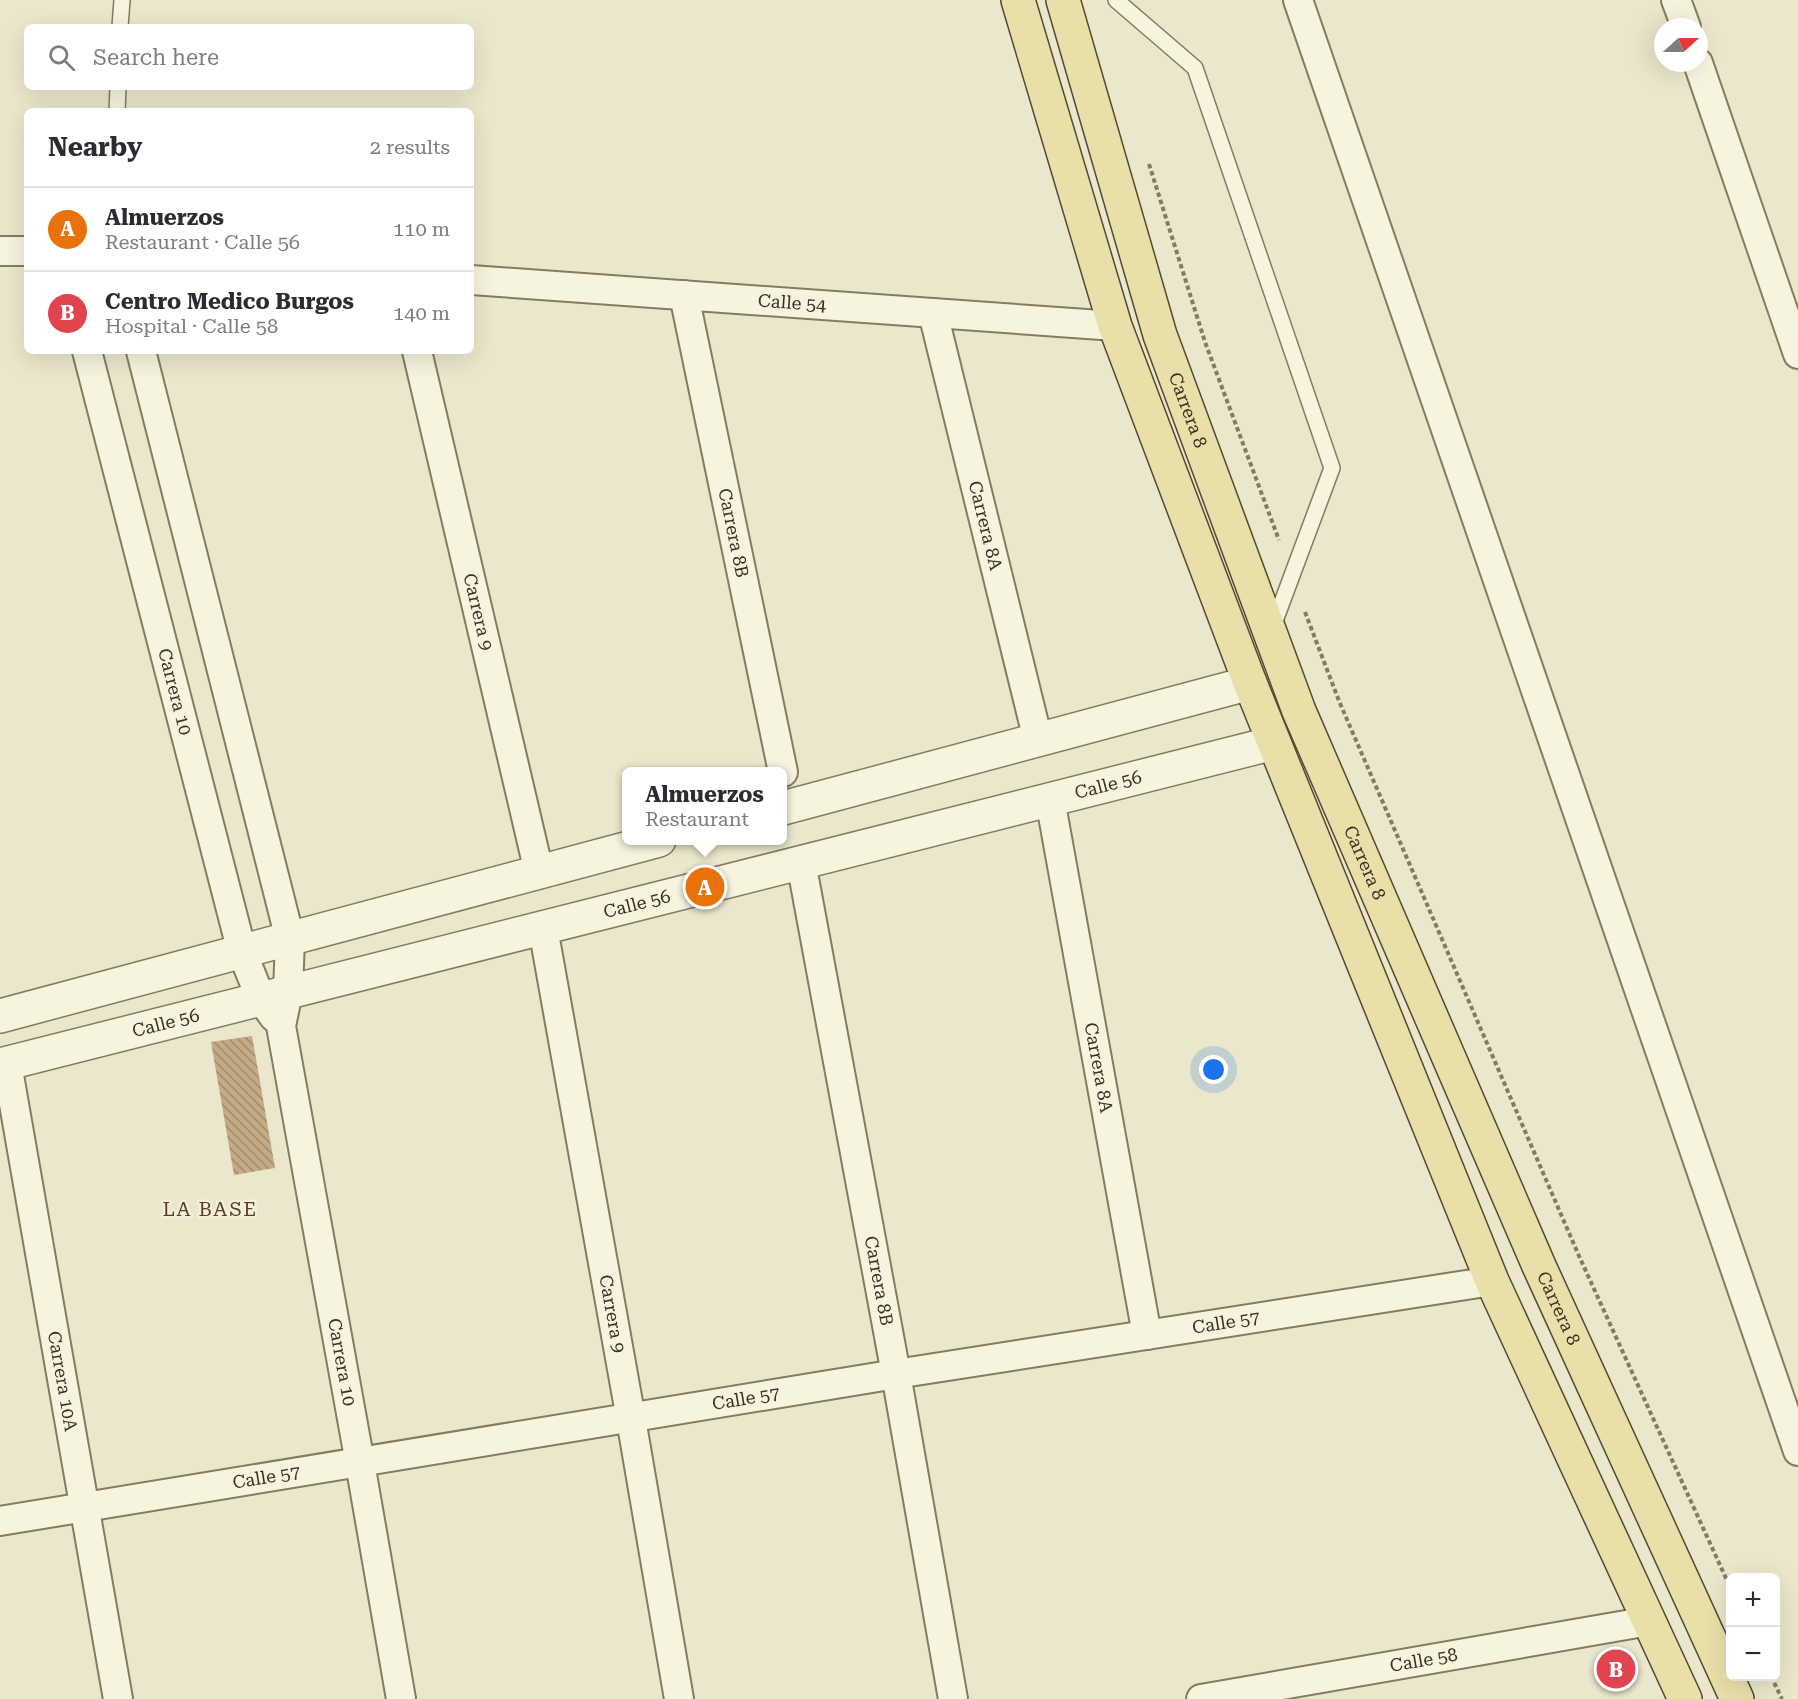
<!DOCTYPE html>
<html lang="en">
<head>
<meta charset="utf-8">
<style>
	:root { --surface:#fff; --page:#f7f7f7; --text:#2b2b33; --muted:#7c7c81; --line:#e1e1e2; --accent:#0f766e }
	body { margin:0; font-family:"Roboto Serif",serif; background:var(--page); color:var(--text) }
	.controls { position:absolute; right:18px; bottom:18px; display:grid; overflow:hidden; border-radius:9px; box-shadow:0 6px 24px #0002 }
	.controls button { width:54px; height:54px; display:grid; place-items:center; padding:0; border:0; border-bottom:2px solid var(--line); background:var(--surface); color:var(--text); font:30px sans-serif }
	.compass { position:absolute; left:1654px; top:18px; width:54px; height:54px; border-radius:50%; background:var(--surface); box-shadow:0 6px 24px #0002; rotate:69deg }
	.you { position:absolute; left:1214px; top:1070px; width:21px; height:21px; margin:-15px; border:4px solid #fff; border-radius:50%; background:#1a73e8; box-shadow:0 0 0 9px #1a73e833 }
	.badge { display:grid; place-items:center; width:39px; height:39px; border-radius:50%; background:var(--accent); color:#fff; font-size:20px; font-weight:700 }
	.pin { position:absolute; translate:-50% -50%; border:3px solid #fff; box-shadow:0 2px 6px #0006 }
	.popup { position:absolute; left:622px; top:767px; width:165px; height:78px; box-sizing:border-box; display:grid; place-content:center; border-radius:9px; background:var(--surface); filter:drop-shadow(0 2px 4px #0005); font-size:20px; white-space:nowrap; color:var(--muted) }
	.popup b { font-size:22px; color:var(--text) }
	.popup::after { content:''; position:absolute; left:50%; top:100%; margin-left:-12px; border:12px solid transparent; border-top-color:var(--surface) }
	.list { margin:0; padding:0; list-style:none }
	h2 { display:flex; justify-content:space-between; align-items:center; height:78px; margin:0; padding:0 24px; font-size:26px }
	h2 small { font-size:20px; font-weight:400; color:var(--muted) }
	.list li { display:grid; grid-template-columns:39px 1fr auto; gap:18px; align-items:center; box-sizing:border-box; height:84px; padding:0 24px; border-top:2px solid var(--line) }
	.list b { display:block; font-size:22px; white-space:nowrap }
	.list p { margin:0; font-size:20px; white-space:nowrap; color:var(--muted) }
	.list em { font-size:20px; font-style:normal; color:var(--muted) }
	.icon { flex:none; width:33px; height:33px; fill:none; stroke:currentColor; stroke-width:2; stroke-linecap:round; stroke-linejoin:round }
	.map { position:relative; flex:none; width:1798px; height:1699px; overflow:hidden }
	.search { position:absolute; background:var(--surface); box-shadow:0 6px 24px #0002; left:24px; top:24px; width:450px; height:66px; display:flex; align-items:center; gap:15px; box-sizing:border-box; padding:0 21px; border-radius:9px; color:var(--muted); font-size:22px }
	.panel { position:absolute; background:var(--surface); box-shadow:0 6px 24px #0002; left:24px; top:108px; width:450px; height:246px; border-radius:9px }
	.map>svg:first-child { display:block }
	.building { fill:url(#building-back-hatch) }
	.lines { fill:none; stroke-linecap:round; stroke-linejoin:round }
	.service-casing { stroke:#867b61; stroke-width:18 }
	.minor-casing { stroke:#867b61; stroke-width:32 }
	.tertiary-casing { stroke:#867b61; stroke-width:36 }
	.primary-casing { stroke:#554935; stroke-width:36 }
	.path { stroke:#867b61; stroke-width:4; stroke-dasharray:4.5 3; stroke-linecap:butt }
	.service { stroke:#f6f3df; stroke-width:15 }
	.minor { stroke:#f6f3df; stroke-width:28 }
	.tertiary { stroke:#f6f3df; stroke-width:33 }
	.primary { stroke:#e9dfa9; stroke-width:33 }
	.labels { text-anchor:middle; stroke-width:5; stroke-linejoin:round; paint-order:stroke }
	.street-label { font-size:18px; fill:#393123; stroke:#f3f0db }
	.neighbourhood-label { font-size:20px; letter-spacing:1.5px; fill:#613d27; stroke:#f3f0db }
</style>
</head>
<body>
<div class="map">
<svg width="1798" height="1699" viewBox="0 0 1798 1699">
	<defs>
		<pattern id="building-back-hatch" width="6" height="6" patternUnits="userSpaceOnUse" patternTransform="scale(1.5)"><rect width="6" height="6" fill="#c5aa86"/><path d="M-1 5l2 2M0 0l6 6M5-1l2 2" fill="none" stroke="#a18b6d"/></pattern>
	</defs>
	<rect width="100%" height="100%" fill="#ebe7cc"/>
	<path class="building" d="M252 1036 275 1168 234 1175 211 1042Z"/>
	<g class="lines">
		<defs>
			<g id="service">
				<path d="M1116 0 1195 68 1332 468 1272 629"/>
				<path d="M120 27 122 0"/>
				<path d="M117 111 118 87"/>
			</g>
			<g id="minor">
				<path d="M1298 0 1798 1451"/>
				<path d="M1676 0 1686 27"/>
				<path d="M1698 63 1798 354"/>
				<path d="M0 251H27"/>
				<path id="s1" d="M471 280 1115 326"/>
				<path id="s2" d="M684 295 783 772"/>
				<path id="s3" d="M933 313 1038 740"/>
				<path id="s4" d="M87 351 242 952 261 999 274 1017"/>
				<path id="s5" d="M141 351 290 939 288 992 281 1026 360 1463 401 1699"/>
				<path id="s6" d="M417 351 539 872"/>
				<path id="s7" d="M1050 799 1147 1335"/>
				<path id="s8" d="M801 862 896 1374 953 1699"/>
				<path id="s9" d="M543 928 631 1419 679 1699"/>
				<path id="s10" d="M7 1064 118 1699"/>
				<path id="s11" d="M0 1521 896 1374 1492 1281"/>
				<path id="s12" d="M1201 1699 1649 1621"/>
			</g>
			<g id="tertiary">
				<path d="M783 808 1250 683"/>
				<path d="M0 1016 659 840"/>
				<path id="s13" d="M0 1065 1274 743"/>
			</g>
			<g id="primary">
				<path d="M1018 0 1115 326 1250 683 1492 1281 1685 1699"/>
				<path id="s14" d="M1063 0 1160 335 1299 711 1539 1266 1737 1699"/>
			</g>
		</defs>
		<use href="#service" class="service-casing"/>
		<use href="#minor" class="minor-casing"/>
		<use href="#tertiary" class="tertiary-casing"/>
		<use href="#primary" class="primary-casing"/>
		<g class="path">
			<path d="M1149 164 1205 342 1279 540"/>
			<path d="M1305 612 1339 701 1579 1256 1730 1587"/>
			<path d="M1771 1676 1782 1699"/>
		</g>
		<use href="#service" class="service"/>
		<use href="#minor" class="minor"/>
		<use href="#tertiary" class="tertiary"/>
		<use href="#primary" class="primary"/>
	</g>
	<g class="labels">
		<g class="street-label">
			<text dy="6" stroke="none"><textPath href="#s1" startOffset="322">Calle 54</textPath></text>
			<text dy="6" stroke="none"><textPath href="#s14" startOffset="429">Carrera 8</textPath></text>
			<text dy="6" stroke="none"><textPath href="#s3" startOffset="219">Carrera 8A</textPath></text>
			<text dy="6" stroke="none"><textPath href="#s2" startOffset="243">Carrera 8B</textPath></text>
			<text dy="6" stroke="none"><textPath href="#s6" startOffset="268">Carrera 9</textPath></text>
			<text dy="6" stroke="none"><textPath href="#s4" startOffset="352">Carrera 10</textPath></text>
			<text dy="6" stroke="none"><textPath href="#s13" startOffset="1143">Calle 56</textPath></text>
			<text dy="6" stroke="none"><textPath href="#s14" startOffset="915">Carrera 8</textPath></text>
			<text dy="6" stroke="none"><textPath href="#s13" startOffset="657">Calle 56</textPath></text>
			<text dy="6" stroke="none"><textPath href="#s13" startOffset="171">Calle 56</textPath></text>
			<text dy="6" stroke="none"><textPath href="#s7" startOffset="273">Carrera 8A</textPath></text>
			<text dy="6" stroke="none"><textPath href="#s8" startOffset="426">Carrera 8B</textPath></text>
			<text dy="6" stroke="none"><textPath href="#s14" startOffset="1401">Carrera 8</textPath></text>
			<text dy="6" stroke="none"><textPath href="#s9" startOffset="392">Carrera 9</textPath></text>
			<text dy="6" stroke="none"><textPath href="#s11" startOffset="1242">Calle 57</textPath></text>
			<text dy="6" stroke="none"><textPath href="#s5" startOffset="1036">Carrera 10</textPath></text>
			<text dy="6" stroke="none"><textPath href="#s10" startOffset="322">Carrera 10A</textPath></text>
			<text dy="6" stroke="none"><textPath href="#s11" startOffset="756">Calle 57</textPath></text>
			<text dy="6" stroke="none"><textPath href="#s11" startOffset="270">Calle 57</textPath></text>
			<text dy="6" stroke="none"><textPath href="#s12" startOffset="226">Calle 58</textPath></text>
		</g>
		<g class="neighbourhood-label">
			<text x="210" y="1216">LA BASE</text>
		</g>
	</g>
</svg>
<div class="controls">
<button>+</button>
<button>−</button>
</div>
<svg class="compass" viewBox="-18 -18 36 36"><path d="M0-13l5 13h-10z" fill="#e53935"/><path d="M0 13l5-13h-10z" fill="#7c7c81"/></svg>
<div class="you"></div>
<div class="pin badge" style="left:705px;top:887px;background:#e8710a">A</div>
<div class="popup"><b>Almuerzos</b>Restaurant</div>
<div class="pin badge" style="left:1616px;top:1669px;background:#e0444e">B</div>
<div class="search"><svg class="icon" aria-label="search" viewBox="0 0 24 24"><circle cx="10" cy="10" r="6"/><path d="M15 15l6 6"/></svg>Search here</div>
<section class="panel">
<h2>Nearby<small>2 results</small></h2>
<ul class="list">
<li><span class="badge" style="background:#e8710a">A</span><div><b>Almuerzos</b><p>Restaurant · Calle 56</p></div><em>110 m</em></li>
<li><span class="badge" style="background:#e0444e">B</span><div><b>Centro Medico Burgos</b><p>Hospital · Calle 58</p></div><em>140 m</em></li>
</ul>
</section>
</div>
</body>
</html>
